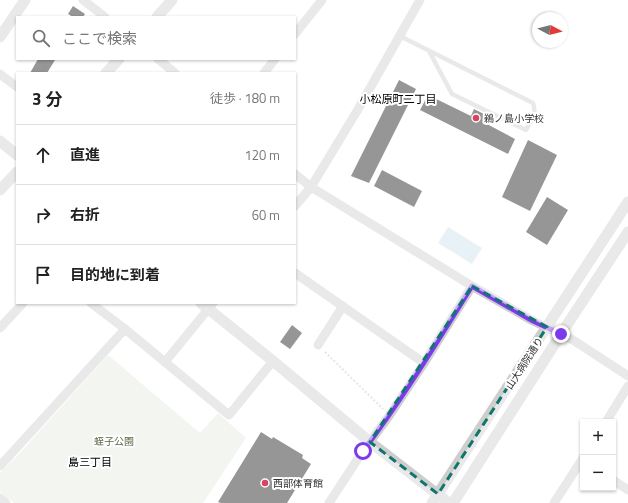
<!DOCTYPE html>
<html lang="ja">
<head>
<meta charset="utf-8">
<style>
	:root { --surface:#fff; --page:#f6f6f6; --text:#222; --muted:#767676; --line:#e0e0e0 }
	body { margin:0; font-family:"Titillium Web","Noto Sans JP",sans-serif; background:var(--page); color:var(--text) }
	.controls { position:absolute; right:12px; bottom:12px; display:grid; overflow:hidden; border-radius:0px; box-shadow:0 1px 3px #0004 }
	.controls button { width:36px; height:36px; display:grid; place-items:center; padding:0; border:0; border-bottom:1px solid var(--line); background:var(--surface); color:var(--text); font:20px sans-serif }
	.compass { position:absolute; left:532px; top:12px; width:36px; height:36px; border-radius:50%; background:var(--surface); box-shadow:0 1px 3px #0004; rotate:97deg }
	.stop { position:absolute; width:12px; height:12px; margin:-9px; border:3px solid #7c3aed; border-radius:50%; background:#fff }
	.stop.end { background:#7c3aed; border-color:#fff; box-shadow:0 1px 4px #0008 }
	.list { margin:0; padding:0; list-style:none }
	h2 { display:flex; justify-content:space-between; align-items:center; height:52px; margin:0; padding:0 16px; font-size:17px }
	h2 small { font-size:13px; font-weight:400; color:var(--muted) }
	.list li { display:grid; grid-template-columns:26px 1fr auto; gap:12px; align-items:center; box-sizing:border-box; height:60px; padding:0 16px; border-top:1px solid var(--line) }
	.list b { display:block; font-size:15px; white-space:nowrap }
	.list em { font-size:13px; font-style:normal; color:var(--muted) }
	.icon { flex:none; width:22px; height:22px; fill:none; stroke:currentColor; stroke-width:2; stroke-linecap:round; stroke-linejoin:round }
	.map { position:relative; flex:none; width:628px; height:503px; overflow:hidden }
	.search { position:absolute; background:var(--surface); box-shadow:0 1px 3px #0004; left:16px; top:16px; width:280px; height:44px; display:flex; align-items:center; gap:10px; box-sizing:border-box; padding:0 14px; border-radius:0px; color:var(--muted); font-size:15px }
	.panel { position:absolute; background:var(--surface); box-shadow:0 1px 3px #0004; left:16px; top:72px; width:280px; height:232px; border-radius:0px }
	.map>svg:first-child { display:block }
	.green { fill:#e5e9de }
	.water { fill:#cce1e8 }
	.building { fill:#181818 }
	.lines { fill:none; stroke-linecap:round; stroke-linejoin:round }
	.path { stroke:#c8c8c8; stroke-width:2; stroke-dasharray:2 2; stroke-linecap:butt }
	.service { stroke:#cecece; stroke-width:4.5 }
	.minor { stroke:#cecece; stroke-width:9 }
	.tertiary { stroke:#cecece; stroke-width:11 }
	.route { stroke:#7c3aed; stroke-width:5 }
	.marked { fill:none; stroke:#0f766e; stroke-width:3; stroke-dasharray:8 5; stroke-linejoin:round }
	.poi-dot { fill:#d64562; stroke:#fff; stroke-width:1.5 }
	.labels { text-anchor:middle; stroke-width:4; stroke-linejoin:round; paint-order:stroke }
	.poi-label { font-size:10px; fill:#313131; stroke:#fff; text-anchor:start }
	.street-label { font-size:10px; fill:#313131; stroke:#fff }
	.park-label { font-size:10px; fill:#596942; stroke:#fff }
	.neighbourhood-label { font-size:11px; fill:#000; stroke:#fff }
</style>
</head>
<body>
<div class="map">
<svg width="628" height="503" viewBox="0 0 628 503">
	<rect width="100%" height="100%" fill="#fff"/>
	<path class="green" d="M108 355 200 433 218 413 246 438 203 503H14L0 492V473L19 454Z"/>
	<path class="water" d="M448 227 482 248 472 264 438 243Z"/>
	<g class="building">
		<path d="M73 6 85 14 83 17H73L68 14Z"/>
		<path d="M38 59H53L55 60 47 73H30Z"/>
		<path d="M399 80 416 89 369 183 351 176Z"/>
		<path d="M428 95 471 116 474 109 488 116 485 123 515 139 508 154 420 110Z"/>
		<path d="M528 140 557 155 530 211 502 197Z"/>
		<path d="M382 170 422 191 414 207 374 186Z"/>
		<path d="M547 197 568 210 547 245 526 232Z"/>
		<path d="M292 325 302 333 290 349 280 342Z"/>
		<path d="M261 432 272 439 273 437 303 455 302 458 311 464 287 503H221L218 502Z"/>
	</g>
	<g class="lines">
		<path class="path" d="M325 352 383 409"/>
		<path class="service" d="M400 36 533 103C537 114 531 120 526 130L452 94 429 51"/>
		<g class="minor">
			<path d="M83 0 105 17"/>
			<path d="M295 34 322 0"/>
			<path d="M158 59 175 73"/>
			<path d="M264 73 275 59"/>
			<path d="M0 74 17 87"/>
			<path d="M295 174 311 187 472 286 533 321 561 334 573 340 628 376"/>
			<path d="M295 206 311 187 357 111 420 0"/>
			<path d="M295 273 424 363"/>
			<path d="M91 303 125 329 229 415 273 361"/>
			<path d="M0 328 23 303"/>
			<path d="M318 345 343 306"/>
			<path d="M165 362 213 303"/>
			<path d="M606 422 628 386"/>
			<path d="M0 466 125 329"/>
			<path d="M613 480 628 490"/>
			<path d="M0 498 6 503"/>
			<path d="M329 503 363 451 389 416 424 363 472 286"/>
			<path d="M554 503 583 458"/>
		</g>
		<g class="tertiary">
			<path d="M157 17 172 0"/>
			<path d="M0 37 25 0"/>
			<path d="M106 73 119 59"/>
			<path d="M0 141 17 155"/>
			<path d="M0 190 17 172"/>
			<path d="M201 303 273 361 370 442 449 503"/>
			<path d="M432 503 628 202"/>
			<path d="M453 503 561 334 628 232"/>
		</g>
	</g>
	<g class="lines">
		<path class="route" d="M363 451C403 398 437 342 472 286L533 321 561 334"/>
	</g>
	<path d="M0 0H628V503H0ZM472 286 547 327 438 494 370 442Z" fill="#fff" fill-opacity=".55" fill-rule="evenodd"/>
	<path class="marked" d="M472 286 547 327 438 494 370 442Z"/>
	<g class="poi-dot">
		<circle cx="476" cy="118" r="4"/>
		<circle cx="265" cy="483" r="4"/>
	</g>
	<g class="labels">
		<g class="poi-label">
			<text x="484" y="122">鵜ノ島小学校</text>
			<text x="273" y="487">西部体育館</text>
		</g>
		<g class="street-label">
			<text transform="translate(524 363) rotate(-57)" y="4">山大病院通り</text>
		</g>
		<g class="park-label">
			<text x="114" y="445">蛭子公園</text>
		</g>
		<g class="neighbourhood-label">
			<text x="398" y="103">小松原町二丁目</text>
			<text x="90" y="466">島三丁目</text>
		</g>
	</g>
</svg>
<div class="controls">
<button>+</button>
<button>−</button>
</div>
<svg class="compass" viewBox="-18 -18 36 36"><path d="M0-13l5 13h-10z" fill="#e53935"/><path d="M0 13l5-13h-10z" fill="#767676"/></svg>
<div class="stop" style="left:363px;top:451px"></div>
<div class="stop end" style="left:561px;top:334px"></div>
<div class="search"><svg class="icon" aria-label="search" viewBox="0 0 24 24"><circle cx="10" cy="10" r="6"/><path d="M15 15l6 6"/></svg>ここで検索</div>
<section class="panel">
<h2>3 分<small>徒歩 · 180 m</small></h2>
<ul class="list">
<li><svg class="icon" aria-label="ahead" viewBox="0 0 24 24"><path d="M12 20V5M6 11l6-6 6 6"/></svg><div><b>直進</b></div><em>120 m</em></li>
<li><svg class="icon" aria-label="right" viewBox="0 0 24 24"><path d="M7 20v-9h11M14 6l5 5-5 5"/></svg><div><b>右折</b></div><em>60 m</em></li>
<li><svg class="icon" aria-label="arrive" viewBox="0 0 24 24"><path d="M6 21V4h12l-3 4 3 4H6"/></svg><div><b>目的地に到着</b></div></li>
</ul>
</section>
</div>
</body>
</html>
